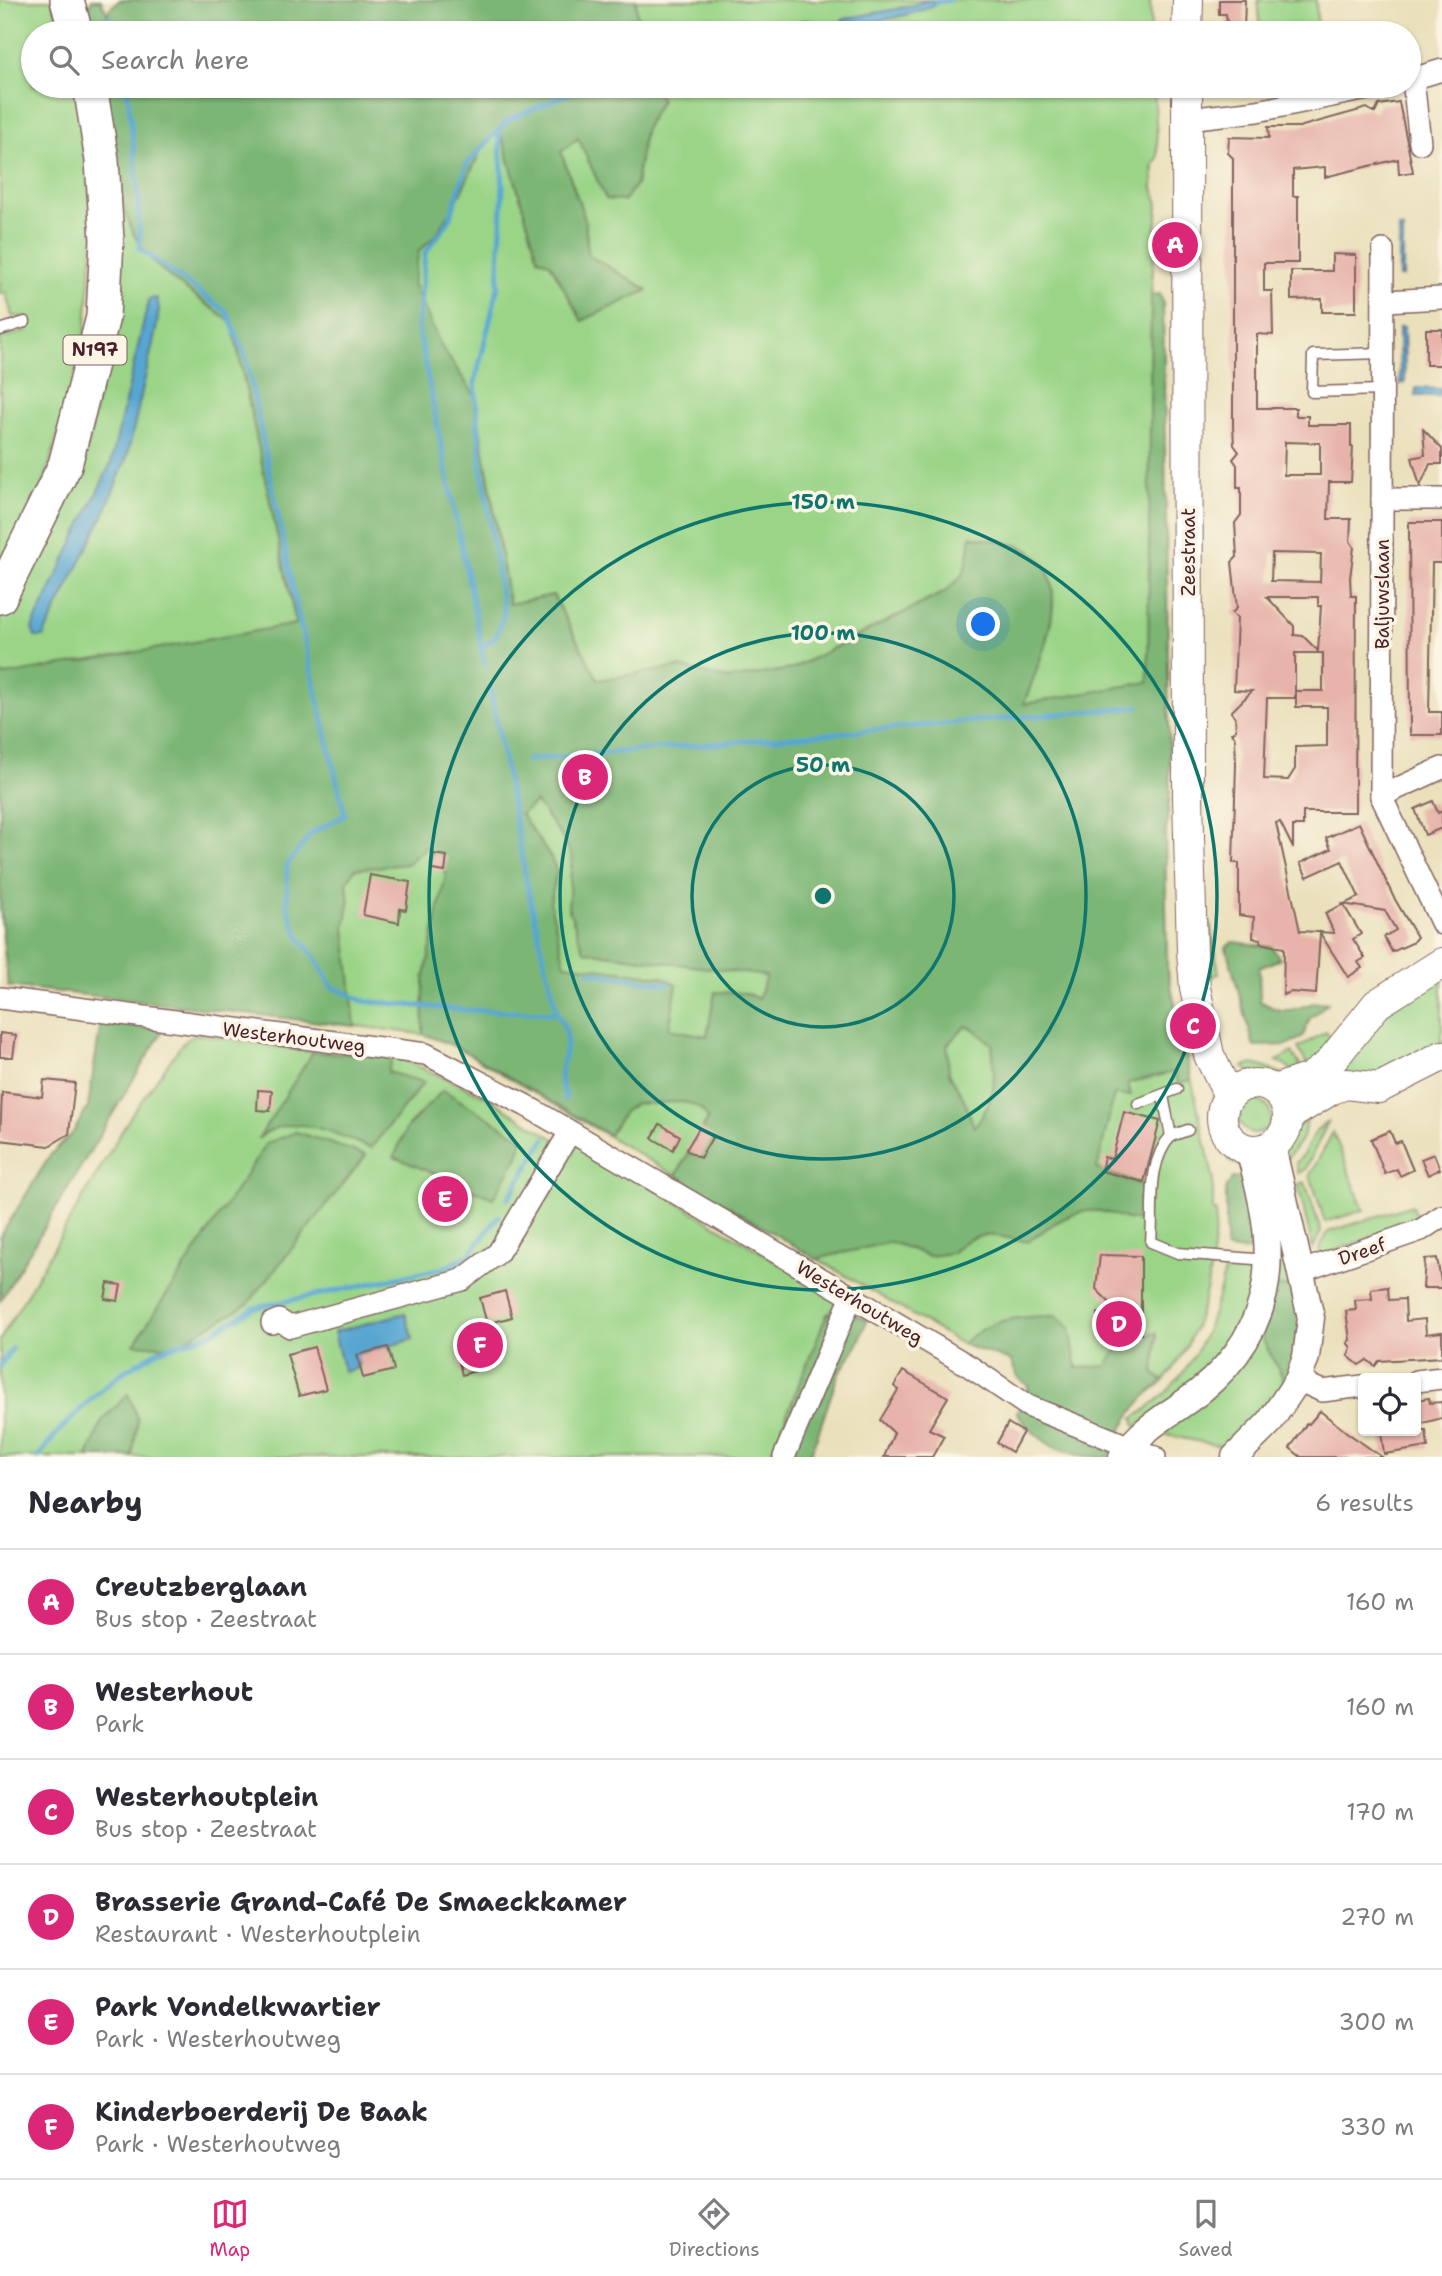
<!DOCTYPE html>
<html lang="en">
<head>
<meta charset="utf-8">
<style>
	:root { --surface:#fff; --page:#f7f7f7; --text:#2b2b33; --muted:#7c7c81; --line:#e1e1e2; --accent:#db2777 }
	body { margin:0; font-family:"Shantell Sans",sans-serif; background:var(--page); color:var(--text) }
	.controls { position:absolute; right:21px; bottom:21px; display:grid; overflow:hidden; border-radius:7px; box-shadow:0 2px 5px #0004 }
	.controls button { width:63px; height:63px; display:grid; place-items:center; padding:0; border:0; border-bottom:2px solid var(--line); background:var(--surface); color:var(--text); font:35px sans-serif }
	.you { position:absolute; left:984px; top:625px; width:24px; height:24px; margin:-18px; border:5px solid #fff; border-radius:50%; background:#1a73e8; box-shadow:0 0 0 10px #1a73e833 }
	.badge { display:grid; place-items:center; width:46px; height:46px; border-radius:50%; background:var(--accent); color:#fff; font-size:23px; font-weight:700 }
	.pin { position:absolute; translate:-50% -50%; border:4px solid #fff; box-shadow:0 2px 7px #0006 }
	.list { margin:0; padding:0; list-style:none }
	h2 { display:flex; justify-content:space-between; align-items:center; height:91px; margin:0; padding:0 28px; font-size:30px }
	h2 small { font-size:23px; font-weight:400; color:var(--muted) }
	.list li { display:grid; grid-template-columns:46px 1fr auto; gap:21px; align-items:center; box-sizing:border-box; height:105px; padding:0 28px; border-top:2px solid var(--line) }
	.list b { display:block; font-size:26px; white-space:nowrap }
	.list p { margin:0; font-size:23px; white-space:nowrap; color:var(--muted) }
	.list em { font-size:23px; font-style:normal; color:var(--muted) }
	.icon { flex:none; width:38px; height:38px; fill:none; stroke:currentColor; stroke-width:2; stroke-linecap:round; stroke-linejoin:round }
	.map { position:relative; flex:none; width:1442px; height:1457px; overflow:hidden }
	.search { position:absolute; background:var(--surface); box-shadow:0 2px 5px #0004; left:21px; right:21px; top:21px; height:77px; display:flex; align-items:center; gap:18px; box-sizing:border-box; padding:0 24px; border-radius:38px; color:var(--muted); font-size:26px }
	.sheet { height:721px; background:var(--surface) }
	nav { display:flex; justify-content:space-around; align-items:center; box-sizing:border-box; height:98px; border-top:2px solid var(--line); background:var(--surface); font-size:19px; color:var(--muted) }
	nav a { display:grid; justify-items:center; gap:4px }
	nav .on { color:var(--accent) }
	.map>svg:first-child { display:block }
	.green { fill:#9ad487; stroke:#727a59; stroke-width:2 }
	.forest { fill:#7bb674; stroke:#626a50; stroke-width:2; fill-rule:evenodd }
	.water { fill:#57a6d1; stroke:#50627e; stroke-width:2 }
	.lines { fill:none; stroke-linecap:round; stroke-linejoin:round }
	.stream { stroke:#57a6d1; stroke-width:5 }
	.building { fill:#e7b3aa; fill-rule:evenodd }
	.service-casing { stroke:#82635e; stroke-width:13 }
	.minor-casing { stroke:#82635e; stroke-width:24 }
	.tertiary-casing { stroke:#82635e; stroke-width:29 }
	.secondary-casing { stroke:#82635e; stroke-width:32 }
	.primary-casing { stroke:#82635e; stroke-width:36 }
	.service { stroke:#fff; stroke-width:10 }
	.minor { stroke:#fff; stroke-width:21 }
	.tertiary { stroke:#fff; stroke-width:26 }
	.secondary { stroke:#fff; stroke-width:30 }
	.primary { stroke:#fff; stroke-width:33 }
	.ring { fill:none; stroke:#0f766e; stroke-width:3.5 }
	.labels { text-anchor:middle; stroke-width:7; stroke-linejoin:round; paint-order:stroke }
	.shield { fill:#fcf5e5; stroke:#7f5f63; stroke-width:2 }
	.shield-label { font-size:18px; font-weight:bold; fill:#4a1f2b }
	.street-label { font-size:19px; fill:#4a1f2b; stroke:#fcf5e5 }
	.centre { fill:#0f766e; stroke:#fcf5e5; stroke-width:3.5 }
	.ring-label { font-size:21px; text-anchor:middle; font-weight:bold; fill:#0f766e; stroke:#fcf5e5; stroke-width:7; stroke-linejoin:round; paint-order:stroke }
</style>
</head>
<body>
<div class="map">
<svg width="1442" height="1457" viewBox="0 0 1442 1457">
	<rect width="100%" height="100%" fill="#fcf5e5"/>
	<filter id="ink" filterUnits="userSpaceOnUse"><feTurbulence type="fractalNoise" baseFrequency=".0143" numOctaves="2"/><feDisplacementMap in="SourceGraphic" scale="14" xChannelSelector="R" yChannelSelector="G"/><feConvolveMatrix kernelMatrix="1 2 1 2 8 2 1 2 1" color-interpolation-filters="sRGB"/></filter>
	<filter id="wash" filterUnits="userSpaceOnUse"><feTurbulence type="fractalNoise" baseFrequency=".00686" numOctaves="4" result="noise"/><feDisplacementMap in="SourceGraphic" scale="28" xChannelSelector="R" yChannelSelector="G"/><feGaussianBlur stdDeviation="1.57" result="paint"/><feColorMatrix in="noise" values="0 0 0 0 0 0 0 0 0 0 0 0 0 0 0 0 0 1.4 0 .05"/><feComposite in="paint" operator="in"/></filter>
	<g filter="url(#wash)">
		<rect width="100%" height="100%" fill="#eae0bc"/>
		<g class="green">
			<path d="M0 0H52L62 33H33V86H77L94 236 84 346 43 486 0 572V338L28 331 29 318 12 316 6 293 0 294Z"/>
			<path d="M636 0H1150L1151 33H639Z"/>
			<path d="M1258 0H1316L1318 33H1260Z"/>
			<path d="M653 86H1154L1158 158 1154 164 1153 188 1158 204 1151 295 1149 682 1023 705C1038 662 1079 582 1029 550 1018 543 985 540 971 536 967 566 969 575 943 593L792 669 728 679 680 667 598 680 553 595 509 604 488 473 504 759 1170 795 1165 839 1167 969 1213 1177V1211H1216C1213 1271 1204 1331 1165 1379 1158 1388 1147 1392 1139 1400 1125 1414 1116 1438 1109 1457 1066 1457 1043 1448 1017 1413L1029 1386 1018 1378 1011 1361 962 1344 455 1046 429 1035 106 995 8 986 6 904 0 884V697L12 674 0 676V618L89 443 114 312V150C121 188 124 227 151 258L508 120 550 263 582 320 648 290 588 255 585 219 561 152 578 137 606 198 636 185 644 131 661 100Z"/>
			<path d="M1210 923 1219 974 1211 978 1201 925Z"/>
			<path d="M1442 971V1044L1383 1074 1351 1078 1337 1065 1362 1030Z"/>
			<path d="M1326 1032 1338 1047 1310 1070 1298 1048Z"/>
			<path d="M195 1034 313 1052 393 1055 485 1096 556 1140 570 1139 842 1300 827 1314 770 1457H0V1340L130 1117 182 1044Z"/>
			<path d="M1292 1052 1302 1068 1292 1070 1277 1061Z"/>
			<path d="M1254 1064 1282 1073 1277 1082 1256 1076 1243 1067Z"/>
			<path d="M1214 1096 1218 1100C1205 1148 1237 1138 1249 1169L1230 1162C1223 1133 1207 1135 1214 1096Z"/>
			<circle cx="1255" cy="1117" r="16"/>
			<path d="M1307 1120 1303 1137 1287 1159 1282 1150 1294 1129Z"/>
			<path d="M1328 1122 1305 1170 1298 1173 1296 1163C1310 1151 1309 1131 1328 1122Z"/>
			<path d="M1333 1132 1364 1210 1325 1222 1310 1175Z"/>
			<path d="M1305 1182 1321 1231 1313 1249 1298 1184Z"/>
			<path d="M1274 1189 1301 1287H1272Z"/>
			<path d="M1412 1205 1417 1216 1375 1236 1321 1256 1319 1249 1328 1232Z"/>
			<path d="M1226 1265 1250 1266 1261 1277 1228 1356 1136 1427 1134 1418C1191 1382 1212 1329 1226 1265Z"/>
			<path d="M1258 1326 1265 1344 1288 1387 1235 1449 1162 1434Z"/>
		</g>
		<g class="forest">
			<path d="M92 0H101L108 16 109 9 120 0H636L639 33H93L88 7Z"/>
			<path d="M102 86H653L661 99 644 131 636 185 623 201 606 199 578 138 561 152 585 219 588 255 648 290 582 321 550 263 538 258 502 136 490 137 483 146 455 205 436 235 419 251 413 283 441 346 475 396 509 604 553 595 598 680 680 667 728 679 792 669 943 593C969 574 967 566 971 536 985 539 1018 543 1028 550 1079 581 1038 662 1024 704L1148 682 1151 295 1160 294 1163 303 1170 795 1165 839 1167 968 1191 1080 1178 1083 1174 1072 1128 1083 1131 1096 1114 1095 1097 1169 1148 1187 1143 1220C1127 1222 1114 1213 1099 1211 1074 1208 1047 1227 1028 1242 999 1236 974 1227 952 1253L929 1256 891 1242 816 1259 676 1175 708 1119C694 1090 660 1108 636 1103L624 1112 609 1135 455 1046 423 1034 424 980 446 873 426 847 407 864 355 869 347 882 349 904 345 927 355 1026 8 986 0 908V676L296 624 232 323C203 300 163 278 141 247 117 212 109 129 102 86ZM536 802 566 843 572 857 568 907 584 951 766 976 758 999 746 993 715 992 707 1036 669 1029 677 985 663 977 565 964 550 903 557 872 551 858 521 814ZM966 1026 972 1028 992 1044C995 1081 998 1097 974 1127L964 1099 949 1073 947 1045Z"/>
			<path d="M1233 942 1272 947 1280 959 1259 968 1260 1001C1266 1004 1275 1010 1282 1010 1299 1012 1311 999 1328 1003L1310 1018 1303 1037 1287 1045 1254 1046 1226 947Z"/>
			<path d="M101 1021 163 1030 0 1301V1237L51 1154 72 1134 88 1107Z"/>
			<path d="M313 1052 393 1055 388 1072 424 1082 371 1148C335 1135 292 1108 258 1139Z"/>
			<path d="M443 1090 523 1139 518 1156 493 1198 394 1157 407 1127Z"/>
			<path d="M296 1132 366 1155 248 1304 173 1347 134 1344 267 1143Z"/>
			<path d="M1233 1178H1253L1260 1246 1250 1251 1226 1249V1188Z"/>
			<path d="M1297 1286 1304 1309 1288 1387 1265 1344 1258 1326 1272 1287Z"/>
			<path d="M850 1312 867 1320 858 1344 838 1375 810 1457H770L827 1314Z"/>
			<path d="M1055 1316 1070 1328 1077 1368 1107 1366C1119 1341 1131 1338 1157 1333L1154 1373 1163 1381C1134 1404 1123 1423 1109 1457 1066 1457 1043 1448 1017 1413L1029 1386 1018 1378 1011 1361 962 1344C993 1317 1015 1317 1055 1316Z"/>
			<path d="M128 1394 138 1420 132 1457H88L102 1421Z"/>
		</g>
		<g class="water">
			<path d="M928 0 941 2C909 18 877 20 842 28L840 25 842 20C870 12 901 11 928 0Z"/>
			<path d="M767 20 786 25 806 20 824 24 828 32 716 33 728 25Z"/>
			<path d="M1399 228 1403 229V277H1399Z"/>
			<path d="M157 298 159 309 156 330 127 457 103 516 43 637H35L32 628 111 463 149 299Z"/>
			<path d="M1399 327H1404L1405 383 1400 384Z"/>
			<path d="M1416 388 1442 389V396H1415Z"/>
			<path d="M405 1313 413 1339 358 1355V1368L344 1372 334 1332Z"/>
		</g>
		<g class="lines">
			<g class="stream">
				<path d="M936 2 950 0"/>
				<path d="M108 17 113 33"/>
				<path d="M127 86 138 187 140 249 227 312 246 358 297 609 345 815 312 833 287 865V907L299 937 316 958 331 986 363 1001 465 1010 557 1013"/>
				<path d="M481 648 496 637 504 614 481 462 475 383 498 286 503 187 499 129"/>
				<path d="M485 664 418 328 425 253 449 221 467 164 508 120 587 86"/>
				<path d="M490 687 528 889 557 1013C582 1049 548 1065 566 1096L564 1099"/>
				<path d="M527 760 1138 707"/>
				<path d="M588 972 668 984"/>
				<path d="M508 1199 545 1139"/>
				<path d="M0 1366 12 1349"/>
				<path d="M38 1457 60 1430 89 1401 120 1374 158 1351 210 1334 254 1308 444 1268 469 1255 499 1216"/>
			</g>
		</g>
		<g id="blocks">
			<g class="building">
				<path d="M1219 0H1245L1244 29 1228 30 1226 14H1219Z"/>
				<path d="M1399 102 1413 172 1399 174 1398 159 1325 177V167L1293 170V196H1298V263H1264V291H1272L1273 335 1257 334V408H1296V416H1308V425H1351V447H1353L1351 482H1329L1328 519H1351L1350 541 1354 547 1350 578 1351 596H1356L1355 812H1303V826H1293V848L1280 822 1276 823 1300 931 1334 933 1325 913 1359 897 1342 861 1307 877 1300 863 1331 849 1326 838 1359 823 1393 896 1417 937 1412 943 1392 952 1384 937 1396 930 1385 911 1343 904 1361 934 1353 939 1365 958 1358 962 1362 968 1348 977 1320 933 1316 994 1291 992 1283 995 1284 948 1260 943 1261 939 1253 938 1254 917 1239 915V863H1233L1236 765 1235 737 1232 733 1236 730 1235 717 1231 712 1252 691 1234 690 1237 618 1232 613 1237 608 1232 562 1237 557 1235 523 1241 515V488H1237V465L1233 459 1239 452 1234 445 1233 426V158L1228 153 1229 137 1269 138 1268 127H1299L1367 108 1375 113 1379 105ZM1285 442 1320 443V475H1284ZM1272 553 1321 554 1320 582 1271 581ZM1267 597H1318V606H1321L1318 651 1303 636 1294 635V626ZM1295 653H1323V691H1296V707H1327V746L1295 747V769L1288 780 1264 779 1267 698H1295Z"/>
				<path d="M1332 254 1356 255V312H1322V299L1291 300V271H1332Z"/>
				<rect x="1426" y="329" width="16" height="36"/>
				<path d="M1423 429 1442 449V464H1430L1420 486 1412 458 1425 455Z"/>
				<path d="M1409 522H1442V563H1432L1429 712H1442V735H1410Z"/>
				<path d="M1433 801 1438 813 1442 811V828L1425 835 1415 809Z"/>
				<path d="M433 854 447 856 445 872 432 870Z"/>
				<path d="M370 875 410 882 406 910 400 909 399 923 363 915Z"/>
				<path d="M0 1033 16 1035 13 1057H0Z"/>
				<path d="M44 1080 75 1083 69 1134 49 1146 0 1140 2 1092 42 1097Z"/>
				<path d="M258 1090 272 1091 270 1111 257 1110Z"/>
				<path d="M1124 1112 1160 1121 1144 1182 1101 1171 1104 1157 1112 1159Z"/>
				<path d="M660 1124 680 1136 673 1150 652 1138Z"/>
				<path d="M699 1128 713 1136 700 1158 686 1150Z"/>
				<path d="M1390 1131 1395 1143 1401 1141 1413 1170 1400 1176 1397 1169 1385 1174 1371 1139Z"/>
				<path d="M1434 1154 1440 1169 1428 1175 1421 1159Z"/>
				<path d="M1100 1255 1141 1256V1334L1098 1329V1313L1121 1314 1096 1289Z"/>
				<path d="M1437 1258 1442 1288H1423L1425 1259Z"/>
				<path d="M108 1283 121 1285 118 1301 105 1299Z"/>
				<path d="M1388 1287 1389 1300 1405 1299 1406 1321 1425 1319 1426 1334 1442 1332V1357L1379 1361 1375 1366 1367 1360 1359 1365 1348 1356 1351 1347 1347 1343 1350 1340 1346 1311 1356 1310 1355 1300 1372 1299 1371 1289Z"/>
				<path d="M505 1291 512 1317 487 1324 480 1298Z"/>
				<path d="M314 1347 326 1389 299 1396 287 1354Z"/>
				<path d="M388 1347 394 1370 363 1378 357 1355Z"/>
				<path d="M473 1355 478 1370 462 1375 458 1359Z"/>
				<path d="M903 1371 948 1397 929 1429 944 1436 932 1457H884L894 1433 880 1420 898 1390 894 1386Z"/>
				<path d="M1429 1398 1430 1403 1442 1402V1418L1416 1425V1400Z"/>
				<path d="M1320 1411 1349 1434 1382 1457H1301L1290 1448 1307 1423 1309 1424Z"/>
				<path d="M1008 1423 1023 1432 1012 1452 997 1443Z"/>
				<path d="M1381 1431H1426L1428 1447 1384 1454Z"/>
			</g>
		</g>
	</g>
	<g filter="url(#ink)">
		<use href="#blocks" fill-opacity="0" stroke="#82635e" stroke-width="2"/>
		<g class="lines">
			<defs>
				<g id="service">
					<path d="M0 330 25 322"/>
					<path d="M1383 390 1312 392 1313 355 1384 353"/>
					<path d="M1163 1096 1171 1136C1146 1163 1154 1208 1151 1242L1178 1253 1267 1260"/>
					<path d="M1138 1104 1177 1089"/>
					<path d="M1171 1136 1188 1130"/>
				</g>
				<g id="minor">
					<path d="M1413 79 1420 143"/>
					<path d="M1409 80 1442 70"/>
					<path d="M1187 119 1257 111 1382 86"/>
					<path d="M1383 250 1381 796 1442 924"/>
					<path d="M1385 301 1442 298"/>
					<path d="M1382 499H1442"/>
					<path d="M1381 796 1442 768"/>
					<path d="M0 998 426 1054 525 1105 703 1209 969 1366 1028 1406 1155 1457"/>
					<path d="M1302 1271 1421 1230 1442 1216"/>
					<path d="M272 1323 279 1320 290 1327 462 1280 498 1253 570 1132"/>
					<path d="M1298 1380 1322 1391 1363 1386"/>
					<path d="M1416 1381 1442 1378"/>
					<path d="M784 1457 852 1296"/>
				</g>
				<g id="tertiary">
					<path d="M1122 1457C1142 1427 1171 1414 1199 1392 1283 1324 1277 1246 1249 1150"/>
					<path d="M1235 1457 1269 1423 1298 1380 1306 1357 1311 1318 1272 1146"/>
				</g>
				<g id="secondary">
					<path d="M1187 33 1188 0"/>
					<path d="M1187 86 1188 796 1192 952 1195 988 1209 1055 1229 1096"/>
					<circle cx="1255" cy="1117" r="33"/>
					<path d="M1274 1090 1310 1078 1328 1065 1377 1004 1442 963"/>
					<path d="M1288 1116 1332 1089 1346 1084 1379 1088 1442 1056"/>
				</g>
				<g id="primary">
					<path d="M67 0 76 33"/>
					<path d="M0 597 65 465 103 317 107 240 102 160 90 86"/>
				</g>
			</defs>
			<use href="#service" class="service-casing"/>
			<use href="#minor" class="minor-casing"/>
			<use href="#tertiary" class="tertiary-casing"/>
			<use href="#secondary" class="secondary-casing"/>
			<use href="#primary" class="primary-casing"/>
			<use href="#service" class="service"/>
			<use href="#minor" class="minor"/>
			<use href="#tertiary" class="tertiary"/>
			<use href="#secondary" class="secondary"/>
			<use href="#primary" class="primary"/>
		</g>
	</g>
	<g class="ring">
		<circle cx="823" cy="896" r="131"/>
		<circle cx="823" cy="896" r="263"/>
		<circle cx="823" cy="896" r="394"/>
	</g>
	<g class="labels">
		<rect class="shield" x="63.5" y="335.5" width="63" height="29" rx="5"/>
		<g class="shield-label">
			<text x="95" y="356">N197</text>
		</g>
		<g class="street-label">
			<text transform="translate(1188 552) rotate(-90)" y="7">Zeestraat</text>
			<text transform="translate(1382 594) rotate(-90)" y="7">Baljuwslaan</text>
			<text transform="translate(294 1037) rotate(7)" y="7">Westerhoutweg</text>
			<text transform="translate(1362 1251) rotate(-19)" y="7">Dreef</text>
			<text transform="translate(860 1302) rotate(31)" y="7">Westerhoutweg</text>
		</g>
	</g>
	<circle cx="823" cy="896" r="10" class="centre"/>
	<g class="ring-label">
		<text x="823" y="509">150 m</text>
		<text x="823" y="640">100 m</text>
		<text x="823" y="772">50 m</text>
	</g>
</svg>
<div class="controls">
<button><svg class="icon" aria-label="locate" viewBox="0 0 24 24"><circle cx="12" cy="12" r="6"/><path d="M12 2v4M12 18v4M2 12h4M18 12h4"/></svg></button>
</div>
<div class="you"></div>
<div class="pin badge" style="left:1175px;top:245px">A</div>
<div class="pin badge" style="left:585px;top:777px">B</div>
<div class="pin badge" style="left:1193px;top:1026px">C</div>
<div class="pin badge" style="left:1119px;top:1324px">D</div>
<div class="pin badge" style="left:445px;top:1199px">E</div>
<div class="pin badge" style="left:480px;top:1345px">F</div>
<div class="search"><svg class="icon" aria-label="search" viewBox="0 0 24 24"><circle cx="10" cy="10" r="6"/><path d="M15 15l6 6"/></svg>Search here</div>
</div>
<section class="sheet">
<h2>Nearby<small>6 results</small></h2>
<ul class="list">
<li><span class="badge">A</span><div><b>Creutzberglaan</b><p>Bus stop · Zeestraat</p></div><em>160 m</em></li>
<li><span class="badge">B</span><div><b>Westerhout</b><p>Park</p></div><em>160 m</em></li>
<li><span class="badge">C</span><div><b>Westerhoutplein</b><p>Bus stop · Zeestraat</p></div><em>170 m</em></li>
<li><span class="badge">D</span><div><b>Brasserie Grand-Café De Smaeckkamer</b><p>Restaurant · Westerhoutplein</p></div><em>270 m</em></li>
<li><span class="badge">E</span><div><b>Park Vondelkwartier</b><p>Park · Westerhoutweg</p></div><em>300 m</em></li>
<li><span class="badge">F</span><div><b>Kinderboerderij De Baak</b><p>Park · Westerhoutweg</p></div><em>330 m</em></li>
</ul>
</section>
<nav>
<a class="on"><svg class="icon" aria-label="map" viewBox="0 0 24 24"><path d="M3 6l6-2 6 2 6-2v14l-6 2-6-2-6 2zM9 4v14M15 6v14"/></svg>Map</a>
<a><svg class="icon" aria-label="directions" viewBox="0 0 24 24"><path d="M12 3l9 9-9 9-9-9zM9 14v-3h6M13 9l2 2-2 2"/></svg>Directions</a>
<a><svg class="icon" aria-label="saved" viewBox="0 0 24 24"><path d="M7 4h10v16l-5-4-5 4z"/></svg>Saved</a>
</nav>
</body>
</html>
